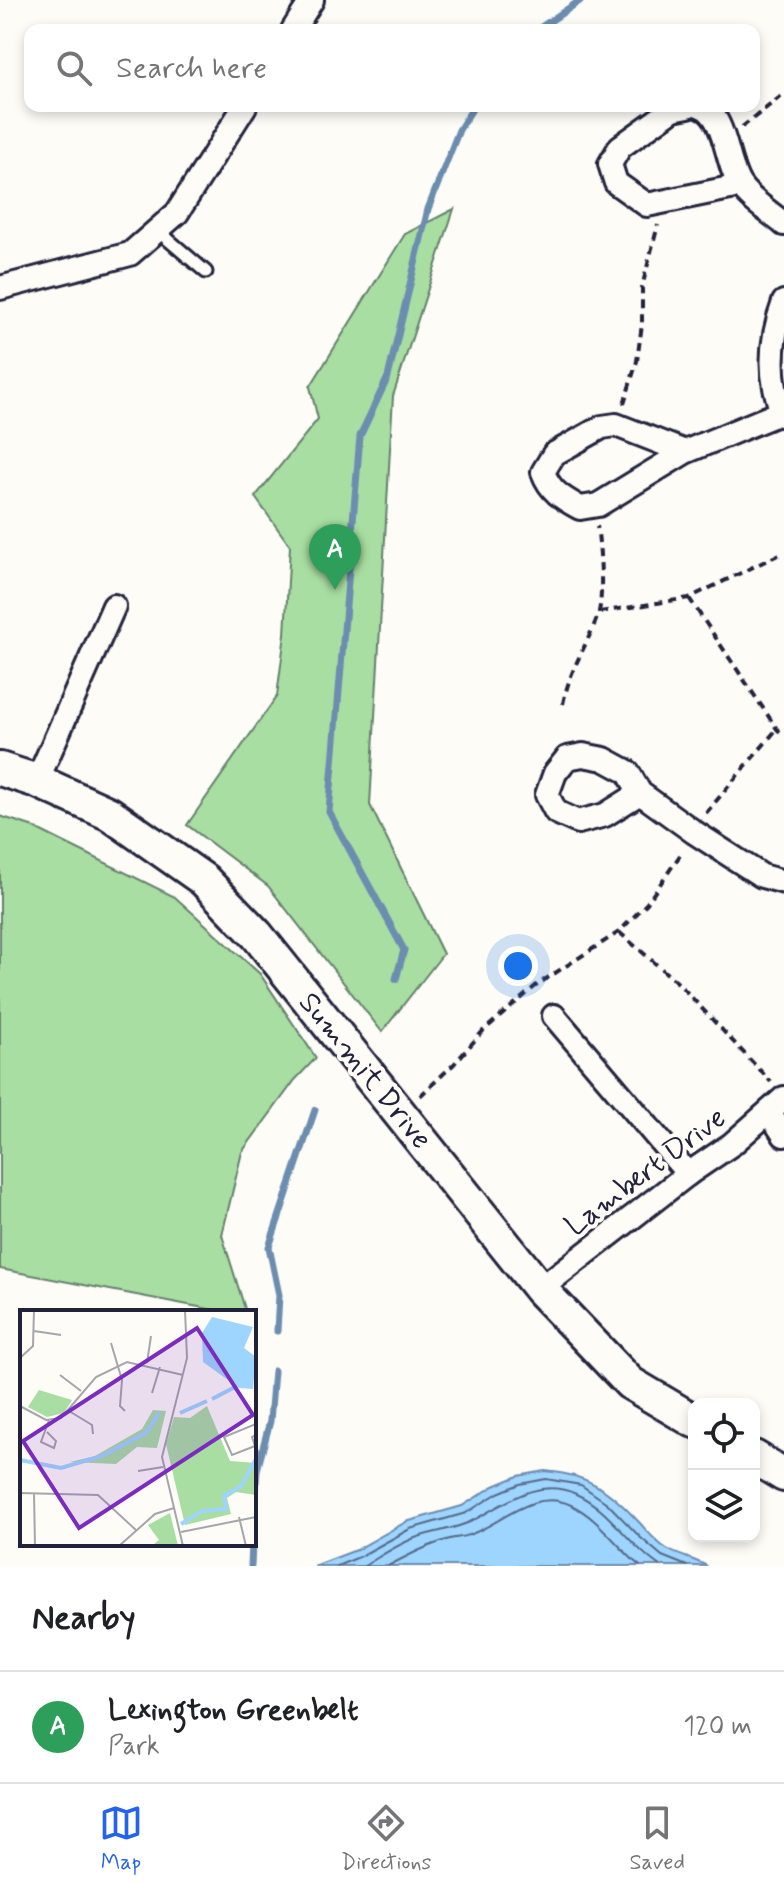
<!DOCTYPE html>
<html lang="en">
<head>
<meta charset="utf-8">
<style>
	:root { --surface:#fff; --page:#f2f2f2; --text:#202124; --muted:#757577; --line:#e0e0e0; --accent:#2563eb }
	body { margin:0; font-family:Mynerve,sans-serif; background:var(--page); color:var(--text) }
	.controls { position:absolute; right:24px; bottom:24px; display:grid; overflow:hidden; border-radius:16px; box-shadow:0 4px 12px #0003 }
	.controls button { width:72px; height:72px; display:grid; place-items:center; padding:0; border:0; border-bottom:2px solid var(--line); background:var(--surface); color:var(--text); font:40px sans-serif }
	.you { position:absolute; left:518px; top:966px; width:28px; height:28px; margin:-20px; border:6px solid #fff; border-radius:50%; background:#1a73e8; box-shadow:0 0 0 12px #1a73e833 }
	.badge { display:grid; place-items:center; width:52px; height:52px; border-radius:50%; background:var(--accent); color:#fff; font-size:26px; font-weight:700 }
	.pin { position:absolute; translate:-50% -66px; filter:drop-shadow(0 2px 4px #0008) }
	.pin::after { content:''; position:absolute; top:42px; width:28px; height:24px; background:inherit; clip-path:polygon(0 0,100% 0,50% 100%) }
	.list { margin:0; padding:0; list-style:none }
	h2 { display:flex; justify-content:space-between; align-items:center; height:104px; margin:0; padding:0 32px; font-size:34px }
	h2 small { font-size:26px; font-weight:400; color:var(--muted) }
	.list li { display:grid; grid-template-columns:52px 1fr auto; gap:24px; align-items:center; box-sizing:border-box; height:112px; padding:0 32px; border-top:2px solid var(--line) }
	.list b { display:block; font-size:30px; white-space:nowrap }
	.list p { margin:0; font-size:26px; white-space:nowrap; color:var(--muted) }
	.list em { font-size:26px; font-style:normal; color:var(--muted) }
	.icon { flex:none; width:44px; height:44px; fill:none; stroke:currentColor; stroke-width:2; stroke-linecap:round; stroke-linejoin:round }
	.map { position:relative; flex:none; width:784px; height:1566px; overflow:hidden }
	.search { position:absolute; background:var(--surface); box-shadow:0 4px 12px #0003; left:24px; right:24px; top:24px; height:88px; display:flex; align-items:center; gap:20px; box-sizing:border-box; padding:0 28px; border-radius:16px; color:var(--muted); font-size:30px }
	.sheet { height:216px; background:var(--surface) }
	nav { display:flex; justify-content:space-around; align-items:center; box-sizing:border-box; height:112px; border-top:2px solid var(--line); background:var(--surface); font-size:22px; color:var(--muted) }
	nav a { display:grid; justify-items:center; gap:4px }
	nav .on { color:var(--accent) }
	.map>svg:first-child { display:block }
	.green { fill:#a8dea1; stroke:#65806e; stroke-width:2 }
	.water { fill:#9ed5fe; stroke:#6c8db0; stroke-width:2 }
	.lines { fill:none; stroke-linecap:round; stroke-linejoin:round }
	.shore { stroke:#546a89; stroke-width:2 }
	.stream { stroke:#6c8db0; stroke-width:7 }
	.lane-casing { stroke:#22223b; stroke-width:17 }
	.street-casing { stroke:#22223b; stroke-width:28 }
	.secondary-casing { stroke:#22223b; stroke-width:38 }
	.path { stroke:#22223b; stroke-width:4; stroke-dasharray:8 6; stroke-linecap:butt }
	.lane { stroke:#fdfcf7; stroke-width:11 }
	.street { stroke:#fdfcf7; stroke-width:22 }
	.secondary { stroke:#fdfcf7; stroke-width:32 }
	.labels { text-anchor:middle; stroke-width:8; stroke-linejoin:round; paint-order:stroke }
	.street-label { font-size:30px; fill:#22223b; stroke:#fdfcf7 }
	.inset-river { fill:none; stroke:#9ed5fe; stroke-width:4 }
	.inset-road { fill:none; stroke:#a5a5ac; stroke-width:2 }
	.view { fill:#7b2cbf; fill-opacity:0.15; stroke:#7b2cbf; stroke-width:4 }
	.inset-edge { fill:none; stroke:#22223b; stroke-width:4 }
</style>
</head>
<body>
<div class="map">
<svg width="784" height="1566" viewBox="0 0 784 1566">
	<rect width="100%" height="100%" fill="#fdfcf7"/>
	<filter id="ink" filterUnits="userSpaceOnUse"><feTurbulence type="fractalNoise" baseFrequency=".0125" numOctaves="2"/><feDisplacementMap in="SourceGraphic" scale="16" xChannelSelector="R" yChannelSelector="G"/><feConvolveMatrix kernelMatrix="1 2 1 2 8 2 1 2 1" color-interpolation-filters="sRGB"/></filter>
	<g filter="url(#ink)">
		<g class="green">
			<path d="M454 209 393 396 370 805 443 954 382 1032 268 886 187 825 277 696 285 634 290 546 255 497 318 419 310 387 405 234Z"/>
			<path d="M0 816 31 826 175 897 260 974 316 1058 295 1080 242 1152 222 1235 246 1312H225L0 1269Z"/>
		</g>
		<path class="water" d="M545 1471C586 1474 608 1489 636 1519 646 1529 654 1541 667 1549 679 1556 694 1559 707 1566H314L356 1550 406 1522 462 1506 494 1486 518 1476Z"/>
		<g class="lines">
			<g class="shore">
				<path d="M337 1566 359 1557 410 1529 466 1513 498 1493 520 1484 546 1479 581 1485 607 1503 641 1538 662 1556 687 1566"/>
				<path d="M364 1566C381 1556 399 1543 418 1537 435 1531 456 1529 472 1521 503 1505 537 1476 576 1494 610 1509 629 1546 660 1566"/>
				<path d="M388 1566C409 1555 428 1545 450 1539 458 1537 467 1537 474 1533 504 1521 535 1488 571 1505 599 1518 617 1547 640 1566"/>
			</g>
			<g class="stream">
				<path d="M537 30 581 0"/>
				<path d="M396 979 404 950 329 812 360 436 388 377 428 209 459 130 474 106"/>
				<path d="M277 1331 279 1295 269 1247 315 1110"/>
				<path d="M254 1514 257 1470 270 1421 274 1371"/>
				<path d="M251 1566 252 1544"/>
			</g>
			<defs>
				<path id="lane" d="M157 230 206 272"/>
				<g id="street">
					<path d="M293 30 312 0"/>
					<path d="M688 106 673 109 620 147 610 164 616 183 647 205 740 186"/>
					<path d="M701 106C726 115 726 165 740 185 750 200 771 213 784 224"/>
					<path d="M0 288 130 254 177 213 245 106"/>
					<path d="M784 302C770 340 767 378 784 416"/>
					<path d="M685 452 616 425 602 427 554 454 543 472C550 491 562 498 580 508L598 505 685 452 782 412"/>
					<path d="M37 781 114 606"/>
					<path d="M640 793 605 815 578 822 556 812 547 795 555 773 567 758 583 755 604 759 628 772 640 793 694 832 762 876 784 882"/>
					<path d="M554 1016 688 1174"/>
					<path d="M769 1112 784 1135"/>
					<path d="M540 1289 688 1174 732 1144 784 1098"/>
				</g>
				<g id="secondary">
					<path d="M0 769 37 781 110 814 204 880 257 935 540 1289 630 1383 694 1421"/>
					<path d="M754 1457 784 1475"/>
				</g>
			</defs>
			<use href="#lane" class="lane-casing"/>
			<use href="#street" class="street-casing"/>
			<use href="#secondary" class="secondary-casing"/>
			<g class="path">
				<path d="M742 127 784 94"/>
				<path d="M624 404 637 361 642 324V287L658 225"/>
				<path d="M689 598 777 729 784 736"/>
				<path d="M600 612 689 598 784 552"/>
				<path d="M563 704C570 668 586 648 598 615 604 598 600 545 597 526"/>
				<path d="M706 813 777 729"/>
				<path d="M619 932 679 984 771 1082"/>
				<path d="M420 1096 454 1064 483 1031 538 984 619 932 647 903 683 851"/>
			</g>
			<use href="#lane" class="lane"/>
			<use href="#street" class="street"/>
			<use href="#secondary" class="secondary"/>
		</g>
	</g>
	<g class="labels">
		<g class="street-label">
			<text transform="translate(366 1070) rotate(51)" y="10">Summit Drive</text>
			<text transform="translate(645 1171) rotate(-37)" y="10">Lambert Drive</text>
		</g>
	</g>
	<g transform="translate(20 1310)">
		<rect width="236" height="236" fill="#fdfcf7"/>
		<path d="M19 80 52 90 44 103 27 107 8 97ZM187 96 210 151 236 153V185L216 182 207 188 211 204 165 215 146 134 154 107 170 108ZM133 100 146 101 137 138 117 137 96 154 50 152 75 146 122 119ZM150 203 158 236H132L139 230 128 215Z" fill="#a8dea1"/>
		<path d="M192 7 233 17 224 38 236 47 233 79 219 78 183 52 182 23Z" fill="#9ed5fe"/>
		<path class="inset-river" d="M192 89 217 76M160 103 187 91M0 150 41 158 82 146 126 123 139 103M161 214 182 201 206 199 204 186 221 176 236 149"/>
		<path class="inset-road" d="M14 21 41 25M91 33 102 70 100 96 105 101M0 48 13 36 14 0M127 53 131 26M40 65 61 81M132 83 140 57M0 96 26 110 41 108 76 67 107 52 163 65M49 101 72 115 73 124M236 114 204 127 212 145 235 136 232 127 236 125M27 122 36 131 34 138 21 132 29 110M118 161 143 157M0 183 78 185 117 221M14 183 15 236M219 207 226 236M161 222 236 207M99 236 135 204 154 198M163 236 142 147 167 48 165 0"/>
		<path class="view" d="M177 18 233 105 59 218 3 131Z"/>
		<rect width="236" height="236" class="inset-edge"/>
	</g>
</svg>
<div class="controls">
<button><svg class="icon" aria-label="locate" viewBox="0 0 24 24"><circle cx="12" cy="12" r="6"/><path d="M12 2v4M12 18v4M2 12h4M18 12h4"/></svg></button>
<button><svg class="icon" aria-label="layers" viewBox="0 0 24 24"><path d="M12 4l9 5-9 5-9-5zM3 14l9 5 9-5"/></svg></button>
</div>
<div class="you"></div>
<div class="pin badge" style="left:335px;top:590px;background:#2e9e5b">A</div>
<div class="search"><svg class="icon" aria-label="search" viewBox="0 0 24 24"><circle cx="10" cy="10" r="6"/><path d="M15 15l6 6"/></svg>Search here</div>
</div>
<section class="sheet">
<h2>Nearby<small></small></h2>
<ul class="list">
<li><span class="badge" style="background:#2e9e5b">A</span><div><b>Lexington Greenbelt</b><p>Park</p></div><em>120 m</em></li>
</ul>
</section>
<nav>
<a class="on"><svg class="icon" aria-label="map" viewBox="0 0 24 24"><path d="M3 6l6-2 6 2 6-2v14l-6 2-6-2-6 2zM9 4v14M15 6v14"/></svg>Map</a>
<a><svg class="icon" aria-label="directions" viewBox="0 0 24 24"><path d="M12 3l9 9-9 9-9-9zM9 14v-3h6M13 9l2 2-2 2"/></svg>Directions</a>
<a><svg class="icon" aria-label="saved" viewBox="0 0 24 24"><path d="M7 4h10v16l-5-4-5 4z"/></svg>Saved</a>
</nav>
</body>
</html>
